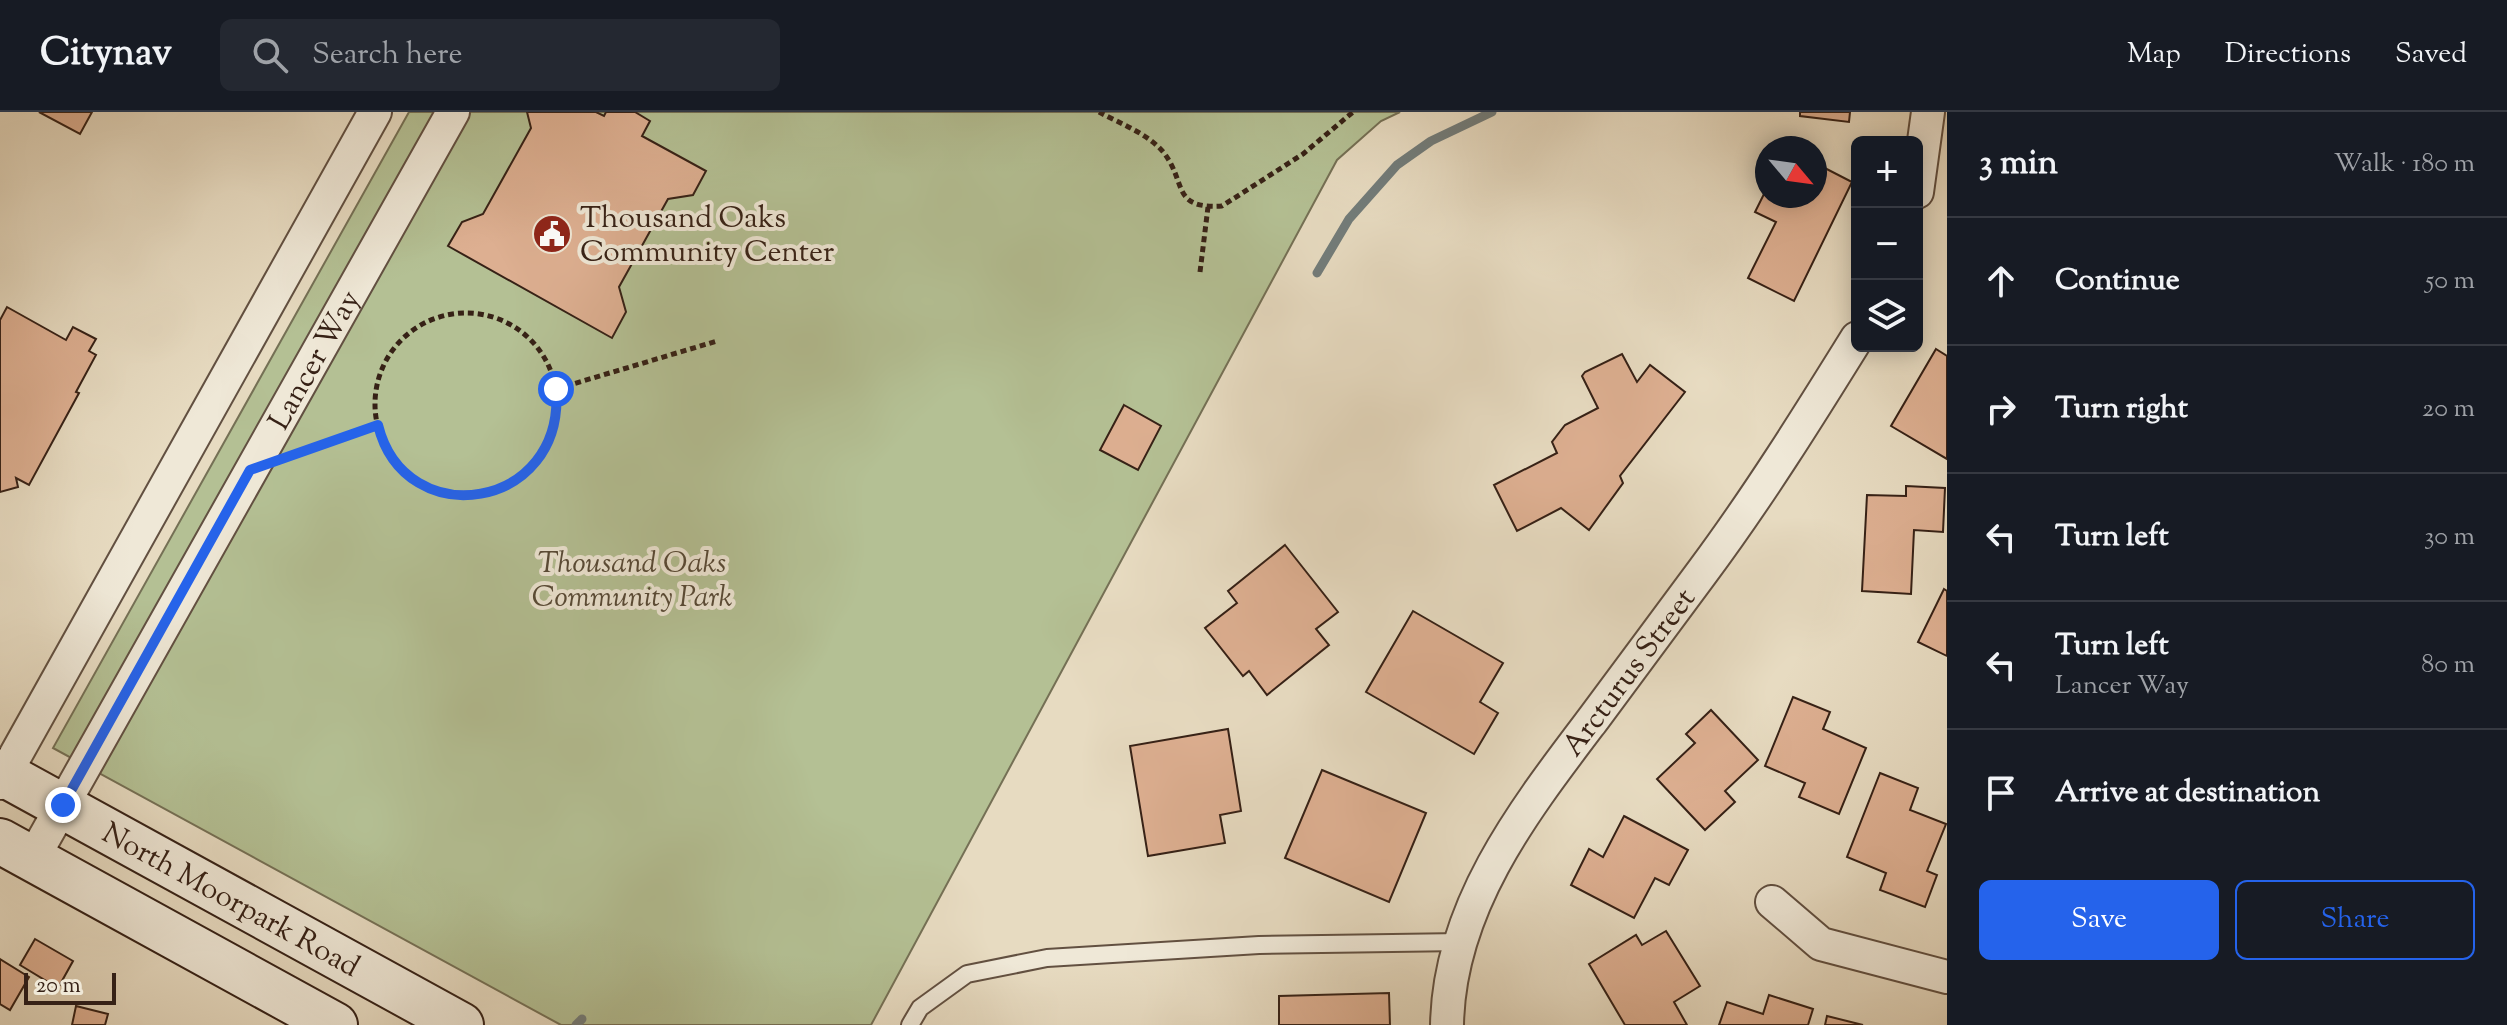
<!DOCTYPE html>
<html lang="en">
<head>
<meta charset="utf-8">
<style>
	:root { --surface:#171b24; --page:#242831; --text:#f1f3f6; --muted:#9ea1a6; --line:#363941; --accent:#2563eb }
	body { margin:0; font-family:"Sorts Mill Goudy",serif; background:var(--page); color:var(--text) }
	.controls { position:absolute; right:24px; top:24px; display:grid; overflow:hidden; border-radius:12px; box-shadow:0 4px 20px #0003 }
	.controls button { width:72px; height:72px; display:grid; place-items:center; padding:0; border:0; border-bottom:2px solid var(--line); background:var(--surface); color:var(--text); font:40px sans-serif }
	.compass { position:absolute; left:1755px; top:24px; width:72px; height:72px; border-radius:50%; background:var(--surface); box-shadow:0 4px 20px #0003; rotate:119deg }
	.scale { position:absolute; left:24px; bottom:20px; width:92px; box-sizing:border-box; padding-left:8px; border:4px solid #362116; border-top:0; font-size:22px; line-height:28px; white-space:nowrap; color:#362116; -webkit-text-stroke:6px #efe8d7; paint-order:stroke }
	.stop { position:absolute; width:24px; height:24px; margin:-18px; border:6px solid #2563eb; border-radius:50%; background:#fff }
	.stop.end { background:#2563eb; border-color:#fff; box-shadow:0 2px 8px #0008 }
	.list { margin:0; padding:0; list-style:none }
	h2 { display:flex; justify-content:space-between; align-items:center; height:104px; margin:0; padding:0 32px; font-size:34px }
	h2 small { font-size:26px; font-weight:400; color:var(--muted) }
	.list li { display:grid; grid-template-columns:52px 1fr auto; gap:24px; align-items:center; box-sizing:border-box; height:128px; padding:0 32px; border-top:2px solid var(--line) }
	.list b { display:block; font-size:30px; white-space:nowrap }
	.list p { margin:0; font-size:26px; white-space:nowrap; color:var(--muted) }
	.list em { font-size:26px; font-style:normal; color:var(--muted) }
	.actions { display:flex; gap:16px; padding:24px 32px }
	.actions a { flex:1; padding:18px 0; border:2px solid var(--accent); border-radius:12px; text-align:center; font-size:28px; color:var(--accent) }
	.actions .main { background:var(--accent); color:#fff }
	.icon { flex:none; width:44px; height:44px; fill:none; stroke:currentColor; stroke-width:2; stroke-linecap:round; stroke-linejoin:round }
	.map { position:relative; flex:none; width:1947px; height:913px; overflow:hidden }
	header { display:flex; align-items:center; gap:48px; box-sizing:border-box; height:112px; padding:0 40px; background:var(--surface); border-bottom:2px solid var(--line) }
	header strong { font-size:38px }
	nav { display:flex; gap:44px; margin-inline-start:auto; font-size:28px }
	.search { width:560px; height:72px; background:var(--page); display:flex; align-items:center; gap:20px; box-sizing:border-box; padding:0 28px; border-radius:12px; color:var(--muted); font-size:30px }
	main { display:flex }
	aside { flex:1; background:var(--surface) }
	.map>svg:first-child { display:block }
	.green { fill:#b4c094; stroke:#757055; stroke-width:2 }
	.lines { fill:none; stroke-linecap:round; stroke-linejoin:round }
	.stream { stroke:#727c7a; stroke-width:9 }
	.building { fill:#ddaf91; stroke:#362116; stroke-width:2 }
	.lane-casing { stroke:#625041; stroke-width:20 }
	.street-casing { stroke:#625041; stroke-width:36 }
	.secondary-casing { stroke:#362116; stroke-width:48 }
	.path { stroke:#362116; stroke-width:5; stroke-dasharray:6 4; stroke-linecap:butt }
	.lane { stroke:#efe8d7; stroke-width:16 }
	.street { stroke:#efe8d7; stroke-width:32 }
	.secondary { stroke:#efe8d7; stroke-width:44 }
	.route { stroke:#2563eb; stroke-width:10 }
	.labels { text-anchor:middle; stroke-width:8; stroke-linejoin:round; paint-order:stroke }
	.poi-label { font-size:30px; fill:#362116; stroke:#efe8d7; text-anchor:start }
	.street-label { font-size:30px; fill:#362116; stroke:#efe8d7 }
	.park-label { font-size:30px; font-style:italic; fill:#564936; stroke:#efe8d7 }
</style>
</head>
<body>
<header>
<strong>Citynav</strong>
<div class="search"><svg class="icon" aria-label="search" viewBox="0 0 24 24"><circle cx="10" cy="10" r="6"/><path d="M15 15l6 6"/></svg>Search here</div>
<nav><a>Map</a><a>Directions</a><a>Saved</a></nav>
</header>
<main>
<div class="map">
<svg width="1947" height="913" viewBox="0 0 1947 913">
	<rect width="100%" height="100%" fill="#e7dbc1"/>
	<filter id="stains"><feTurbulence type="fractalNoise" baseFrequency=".0025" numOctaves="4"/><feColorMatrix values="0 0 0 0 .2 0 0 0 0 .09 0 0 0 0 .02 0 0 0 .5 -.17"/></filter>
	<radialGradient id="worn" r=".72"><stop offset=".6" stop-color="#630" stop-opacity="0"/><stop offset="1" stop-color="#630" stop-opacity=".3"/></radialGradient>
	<path class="green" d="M409 0H1400L1381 9 1337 48 871 913H561L53 636Z"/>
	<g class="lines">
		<g class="stream">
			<path d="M1317 161 1349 107 1397 53 1431 29 1492 0"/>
			<path d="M576 913 582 907"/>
		</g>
	</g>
	<g class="building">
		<path d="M39 0H92L80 22Z"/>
		<path d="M527 0H596L604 4 606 0H635L650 9 642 24 706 59 693 83 668 87 619 175 626 200 612 226 448 134 462 110 483 102 531 16Z"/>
		<path d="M1800 0H1850L1849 10 1800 4Z"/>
		<path d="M1815 51 1852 70 1794 189 1748 166 1776 110 1755 100 1766 78 1767 84 1783 87 1784 84H1815Z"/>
		<path d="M7 195 66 228 73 215 96 227 89 239 96 243 76 280 79 281 29 373 16 366 18 375 0 380V208Z"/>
		<path d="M1936 237 1947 244V347L1891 314Z"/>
		<path d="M1622 242 1637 270 1650 253 1685 280 1620 364 1623 371 1589 418 1561 396 1517 419 1494 373 1557 341 1552 330 1565 313 1598 296 1582 264 1585 260Z"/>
		<path d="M1124 293 1161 314 1138 358 1100 338Z"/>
		<path d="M1906 374 1945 376 1943 420 1914 418 1911 482 1862 479 1867 383 1906 384Z"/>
		<path d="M1285 433 1338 500 1316 517 1329 533 1267 583 1249 559 1243 564 1205 516 1237 491 1228 479Z"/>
		<path d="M1944 477 1947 479V544L1918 530Z"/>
		<path d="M1413 499 1503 551 1480 590 1498 601 1474 642 1366 580Z"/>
		<path d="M1793 585 1830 600 1823 617 1866 636 1839 702 1799 685 1805 671 1765 654Z"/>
		<path d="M1711 598 1758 648 1725 679 1735 690 1705 718 1657 667 1695 631 1686 622Z"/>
		<path d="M1228 617 1241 699 1220 703 1225 731 1148 744 1130 634Z"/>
		<path d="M1322 658 1426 701 1389 790 1285 746Z"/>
		<path d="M1880 661 1918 676 1910 698 1946 712 1927 759 1937 763 1925 795 1880 778 1886 761 1847 745Z"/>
		<path d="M1624 704 1688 738 1669 773 1655 766 1634 806 1571 773 1589 737 1603 745Z"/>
		<path d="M1666 819 1700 874 1674 890 1687 913H1625L1589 852 1636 823 1642 833Z"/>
		<path d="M35 827 73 849 58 876 20 853Z"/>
		<path d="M0 847 29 865 10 898 0 892Z"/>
		<path d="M1389 881 1390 913H1279V884Z"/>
		<path d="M1769 883 1813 897 1808 913H1719L1727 890 1763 902Z"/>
		<path d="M76 894 108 902 105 913H72Z"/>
		<path d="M1827 904 1863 913H1825Z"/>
	</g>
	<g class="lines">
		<defs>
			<path id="lane" d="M910 913 920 896 967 862 1047 846 1259 833 1462 830"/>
			<g id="street">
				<path d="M1917 80 1928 0"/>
				<path d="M0 671 375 0"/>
				<path id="s1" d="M33 746 453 0"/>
				<path d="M1772 790 1821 832 1947 865"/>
				<path id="s2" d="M1447 913C1449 794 1525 697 1594 606 1630 557 1667 508 1703 459 1758 385 1808 305 1857 226"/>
			</g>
			<g id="secondary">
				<path id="s3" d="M0 660 461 913"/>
				<path d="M0 729 335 913"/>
			</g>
		</defs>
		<use href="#lane" class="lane-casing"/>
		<use href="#street" class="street-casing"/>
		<use href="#secondary" class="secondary-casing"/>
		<g class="path">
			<path d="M1099 0C1119 11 1149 22 1164 41 1187 71 1171 97 1222 94L1303 42 1353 0"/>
			<path d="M1200 160 1208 95"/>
			<circle cx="466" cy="292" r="91"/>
			<path d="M556 277 717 229"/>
			<path d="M296 342 378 313"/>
		</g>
		<use href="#lane" class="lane"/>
		<use href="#street" class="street"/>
		<use href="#secondary" class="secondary"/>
	</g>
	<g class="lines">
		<path class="route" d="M63 693 250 358 378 313C405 423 566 398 556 277"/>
	</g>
	<defs>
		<symbol id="civic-disc" viewBox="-11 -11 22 22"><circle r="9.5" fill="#8f2418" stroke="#efe8d7"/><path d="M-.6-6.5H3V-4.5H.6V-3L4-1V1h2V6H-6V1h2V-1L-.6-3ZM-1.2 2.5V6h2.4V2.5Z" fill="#fff"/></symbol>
	</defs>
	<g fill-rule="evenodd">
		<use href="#civic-disc" x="530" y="100" width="44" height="44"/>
	</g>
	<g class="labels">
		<g class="poi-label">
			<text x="580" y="115">Thousand Oaks<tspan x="580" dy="34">Community Center</tspan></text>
		</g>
		<g class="street-label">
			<text dy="10" stroke="none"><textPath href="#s1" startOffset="572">Lancer Way</textPath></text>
			<text dy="10" stroke="none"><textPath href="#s2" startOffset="404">Arcturus Street</textPath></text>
			<text dy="10" stroke="none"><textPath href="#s3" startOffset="264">North Moorpark Road</textPath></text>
		</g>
		<g class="park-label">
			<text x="632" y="460">Thousand Oaks<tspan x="632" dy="34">Community Park</tspan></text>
		</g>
	</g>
	<rect width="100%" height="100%" filter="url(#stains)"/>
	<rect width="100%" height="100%" fill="url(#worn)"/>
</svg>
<div class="controls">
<button>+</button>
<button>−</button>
<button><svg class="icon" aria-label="layers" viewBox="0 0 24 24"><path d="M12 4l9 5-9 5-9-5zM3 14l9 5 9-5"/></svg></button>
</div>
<svg class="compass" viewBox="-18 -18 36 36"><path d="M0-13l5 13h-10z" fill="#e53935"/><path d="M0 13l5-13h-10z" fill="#9ea1a6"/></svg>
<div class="scale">20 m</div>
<div class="stop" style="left:556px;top:277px"></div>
<div class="stop end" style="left:63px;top:693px"></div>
</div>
<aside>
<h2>3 min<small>Walk · 180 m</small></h2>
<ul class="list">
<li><svg class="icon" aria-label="ahead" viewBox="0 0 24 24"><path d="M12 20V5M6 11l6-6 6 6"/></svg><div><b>Continue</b></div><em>50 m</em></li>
<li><svg class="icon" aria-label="right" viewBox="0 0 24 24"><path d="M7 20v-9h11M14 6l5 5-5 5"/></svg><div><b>Turn right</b></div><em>20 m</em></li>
<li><svg class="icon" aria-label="left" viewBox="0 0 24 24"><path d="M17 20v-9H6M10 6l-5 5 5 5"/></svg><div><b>Turn left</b></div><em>30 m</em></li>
<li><svg class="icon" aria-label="left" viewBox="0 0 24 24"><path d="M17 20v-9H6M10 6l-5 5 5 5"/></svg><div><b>Turn left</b><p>Lancer Way</p></div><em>80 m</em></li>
<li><svg class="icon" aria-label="arrive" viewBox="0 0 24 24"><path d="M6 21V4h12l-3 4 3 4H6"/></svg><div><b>Arrive at destination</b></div></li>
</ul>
<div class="actions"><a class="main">Save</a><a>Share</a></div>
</aside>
</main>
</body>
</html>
